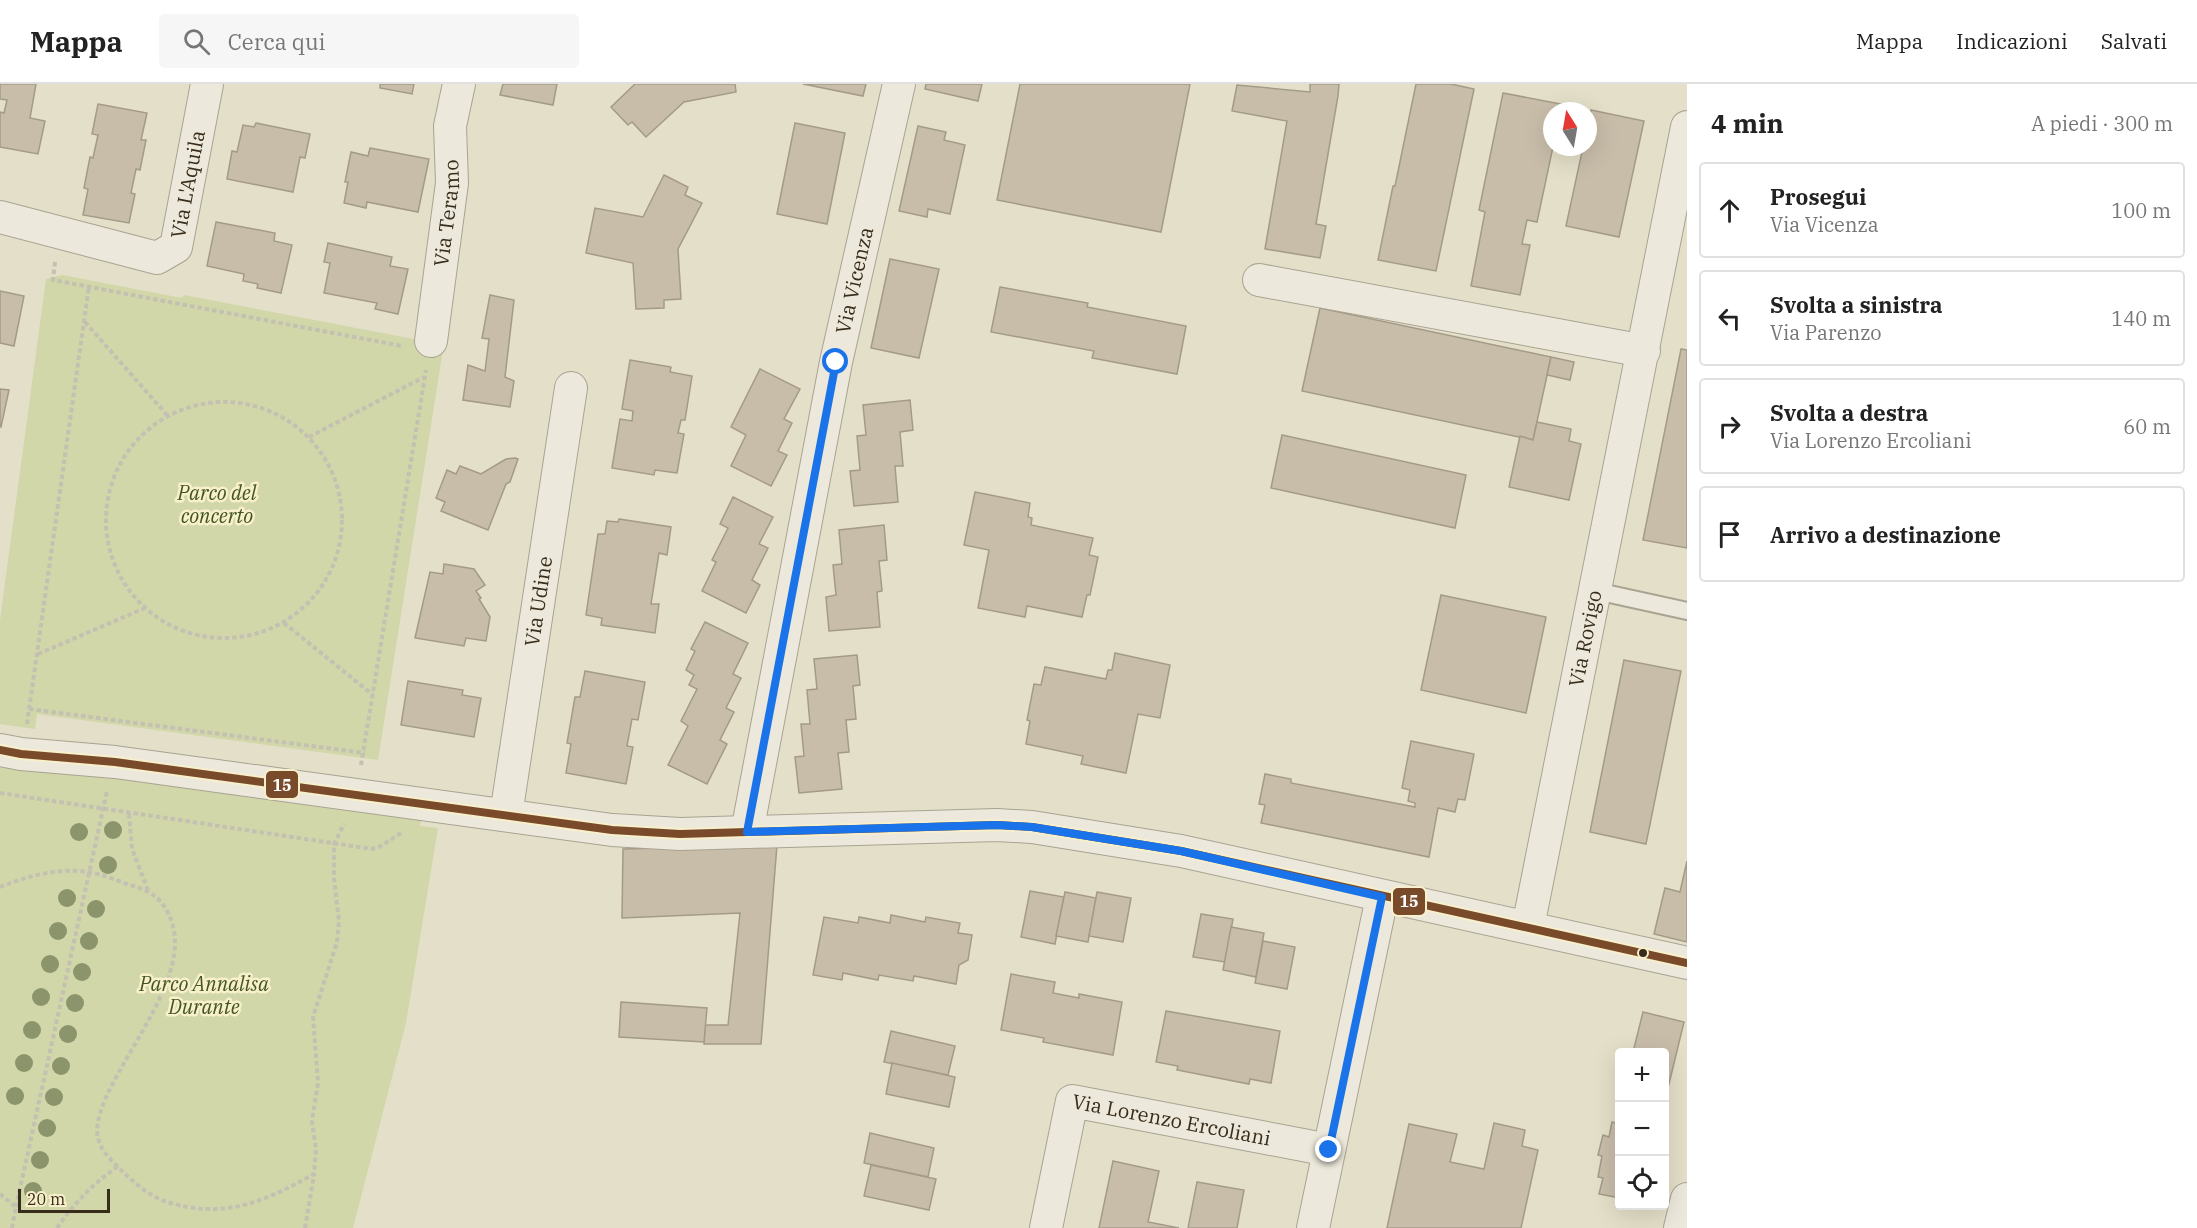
<!DOCTYPE html>
<html lang="it">
<head>
<meta charset="utf-8">
<style>
	:root { --surface:#fff; --page:#f6f6f6; --text:#222; --muted:#767676; --line:#e0e0e0 }
	body { margin:0; font-family:"IBM Plex Serif",serif; background:var(--page); color:var(--text) }
	.controls { position:absolute; right:18px; bottom:18px; display:grid; overflow:hidden; border-radius:6px; box-shadow:0 6px 24px #0002 }
	.controls button { width:54px; height:54px; display:grid; place-items:center; padding:0; border:0; border-bottom:2px solid var(--line); background:var(--surface); color:var(--text); font:30px sans-serif }
	.compass { position:absolute; left:1543px; top:18px; width:54px; height:54px; border-radius:50%; background:var(--surface); box-shadow:0 6px 24px #0002; rotate:349deg }
	.scale { position:absolute; left:18px; bottom:15px; width:92px; box-sizing:border-box; padding-left:6px; border:3px solid #382c1a; border-top:0; font-size:16px; line-height:21px; white-space:nowrap; color:#382c1a; -webkit-text-stroke:4px #f8f0cc; paint-order:stroke }
	.stop { position:absolute; width:18px; height:18px; margin:-14px; border:4px solid #1a73e8; border-radius:50%; background:#fff }
	.stop.end { background:#1a73e8; border-color:#fff; box-shadow:0 2px 6px #0008 }
	.list { margin:0; padding:0; list-style:none }
	h2 { display:flex; justify-content:space-between; align-items:center; height:78px; margin:0; padding:0 24px; font-size:26px }
	h2 small { font-size:20px; font-weight:400; color:var(--muted) }
	.list li { display:grid; grid-template-columns:39px 1fr auto; gap:18px; align-items:center; box-sizing:border-box; height:96px; margin:0 12px 12px; padding:0 12px; border:2px solid var(--line); border-radius:6px }
	.list b { display:block; font-size:22px; white-space:nowrap }
	.list p { margin:0; font-size:20px; white-space:nowrap; color:var(--muted) }
	.list em { font-size:20px; font-style:normal; color:var(--muted) }
	.icon { flex:none; width:33px; height:33px; fill:none; stroke:currentColor; stroke-width:2; stroke-linecap:round; stroke-linejoin:round }
	.map { position:relative; flex:none; width:1687px; height:1144px; overflow:hidden }
	header { display:flex; align-items:center; gap:36px; box-sizing:border-box; height:84px; padding:0 30px; background:var(--surface); border-bottom:2px solid var(--line) }
	header strong { font-size:28px }
	nav { display:flex; gap:33px; margin-inline-start:auto; font-size:21px }
	.search { width:420px; height:54px; background:var(--page); display:flex; align-items:center; gap:15px; box-sizing:border-box; padding:0 21px; border-radius:6px; color:var(--muted); font-size:22px }
	main { display:flex }
	aside { flex:1; background:var(--surface) }
	.map>svg:first-child { display:block }
	.green { fill:#d1d7a9 }
	.building { fill:#c8bda9; stroke:#a49a88; stroke-width:1.5 }
	.lines { fill:none; stroke-linecap:round; stroke-linejoin:round }
	.service-casing { stroke:#a9a392; stroke-width:20 }
	.minor-casing { stroke:#a9a392; stroke-width:34 }
	.path { stroke:#c4c0b2; stroke-width:4; stroke-dasharray:4.5 3; stroke-linecap:butt }
	.service { stroke:#ece8db; stroke-width:16 }
	.minor { stroke:#ece8db; stroke-width:32 }
	.bus-1-casing { stroke:#f8f0cc; stroke-width:12 }
	.bus-1 { stroke:#7a4b2a; stroke-width:8 }
	.tree { fill:#8b946b }
	.route { stroke:#1a73e8; stroke-width:8 }
	.bus-dot { fill:#382c1a; stroke:#f8f0cc; stroke-width:2 }
	.labels { text-anchor:middle; stroke-width:5; stroke-linejoin:round; paint-order:stroke }
	.street-label { font-size:20px; fill:#382c1a; stroke:#f8f0cc }
	.park-label { font-size:20px; font-style:italic; fill:#42561f; stroke:#f8f0cc }
	.line-badge { stroke:#f8f0cc; stroke-width:2 }
	.badge-label { font-size:16px; text-anchor:middle; font-weight:bold; fill:#fff }
</style>
</head>
<body>
<header>
<strong>Mappa</strong>
<div class="search"><svg class="icon" aria-label="search" viewBox="0 0 24 24"><circle cx="10" cy="10" r="6"/><path d="M15 15l6 6"/></svg>Cerca qui</div>
<nav><a>Mappa</a><a>Indicazioni</a><a>Salvati</a></nav>
</header>
<main>
<div class="map">
<svg width="1687" height="1144" viewBox="0 0 1687 1144">
	<rect width="100%" height="100%" fill="#e4dfc8"/>
	<g class="green">
		<path d="M62 191 182 214 184 211 419 256 444 259 378 676 37 630 35 645 0 640V536L46 195Z"/>
		<path d="M0 677 421 736 420 742 438 744 406 939 353 1144H0Z"/>
	</g>
	<g class="building">
		<path d="M0 0H36L30 34 45 37 38 70 0 63V28L4 29 7 16 0 15Z"/>
		<path d="M380 0H414L412 10 380 4Z"/>
		<path d="M503 0H557L553 21 500 11Z"/>
		<path d="M635 0H735L736 8 684 18 646 53 632 38 628 41 611 23Z"/>
		<path d="M803 0H866L863 12Z"/>
		<path d="M926 0H982L978 17 925 5Z"/>
		<path d="M1020 0H1190L1161 148 997 116Z"/>
		<path d="M1310 0H1339L1338 12 1316 140 1326 142 1320 174 1265 165 1287 37 1232 27 1237 1 1310 8Z"/>
		<path d="M1416 0H1451L1474 5 1436 187 1378 176 1393 102H1395Z"/>
		<path d="M1503 9 1561 20 1560 27H1552L1553 63 1537 138 1527 136 1522 160 1530 161 1520 211 1471 202 1485 128 1479 126Z"/>
		<path d="M98 20 147 29 141 56H146L140 86 136 85 131 109 135 110 129 139 83 131 88 105 84 104 90 73 93 74 98 51 92 50Z"/>
		<path d="M1591 26 1644 37 1619 153 1566 142 1583 63H1588V41Z"/>
		<path d="M256 39 310 50 305 74 300 73 293 108 227 95 232 67 237 68 243 41 254 43Z"/>
		<path d="M795 39 845 49 827 140 777 130Z"/>
		<path d="M918 42 946 48 944 56 965 61 950 130 928 125 927 133 899 127Z"/>
		<path d="M370 64 429 75 418 128 367 118 366 124 344 119 348 98H345L351 68 368 72Z"/>
		<path d="M664 91 688 103 685 111 702 119 678 165 681 215 664 216V224L636 225 633 179 586 169 595 124 643 133Z"/>
		<path d="M216 138 275 149 274 157 292 161 281 209 257 204 258 200 243 197 244 190 207 182Z"/>
		<path d="M328 159 392 173 390 182 408 185 398 230 375 225 377 219 324 209 330 179 324 178Z"/>
		<path d="M890 175 939 185 919 274 871 264Z"/>
		<path d="M1000 203 1088 219 1087 223 1186 242 1177 290 1092 274 1094 267 991 248Z"/>
		<path d="M0 207 24 212 14 262 0 259Z"/>
		<path d="M490 211 514 216 505 293 514 297 510 323 463 316 468 281 485 287 489 255 482 254Z"/>
		<path d="M1320 224 1551 273 1533 356 1302 307Z"/>
		<path d="M1681 265 1687 266V464L1643 456Z"/>
		<path d="M1551 273 1574 278 1570 296 1547 291Z"/>
		<path d="M630 276 671 283 670 288 692 292 685 336H681L678 349 684 350 677 389 655 386 654 391 612 384 620 335 632 337 633 327 622 325Z"/>
		<path d="M760 285 800 305 784 335 792 339 778 367 787 371 771 402 731 382 746 351 731 343Z"/>
		<path d="M0 305 9 306 1 343 0 342Z"/>
		<path d="M910 316 913 346 900 348 903 382H895L898 418 854 422 850 387 860 386 857 352 866 351 863 321Z"/>
		<path d="M1537 338 1571 345 1569 357 1581 360 1569 416 1509 403 1520 352 1533 356Z"/>
		<path d="M1282 351 1466 391 1455 444 1271 404Z"/>
		<path d="M515 374 518 375 510 398 506 400 488 446 441 427 445 418 436 414 447 386 456 390 460 382 481 390 506 375Z"/>
		<path d="M975 408 1030 419 1028 433 1032 434 1031 441 1093 454 1089 471 1098 473 1090 511H1087L1082 533 1027 522 1025 533 978 524 989 466 964 461Z"/>
		<path d="M733 413 773 433 759 460 768 464 752 496 760 501 746 529 702 507 716 478 712 476 728 444 720 440Z"/>
		<path d="M619 435 671 443 667 471 659 469 651 520H659L655 549 601 541 602 534 586 531 598 450H605L607 437 618 438Z"/>
		<path d="M884 441 887 476 879 477 882 507 877 508 880 543 829 547 826 513 836 511 833 481 842 480 839 446Z"/>
		<path d="M444 480 474 485 485 501 476 507 481 514 479 515 490 533 486 557 466 554 464 562 415 554 430 488 443 490Z"/>
		<path d="M1441 511 1546 533 1526 629 1421 606Z"/>
		<path d="M705 538 748 559 733 590 741 594 726 624 734 628 720 656 727 660 707 700 668 681 688 642 681 637 697 605 689 601 694 591 686 586 695 567 691 565Z"/>
		<path d="M1115 569 1170 581 1160 634 1138 630 1126 689 1081 680 1083 672 1026 660 1030 637 1027 636 1034 600 1041 601 1045 583 1106 595 1108 586H1112Z"/>
		<path d="M857 571 860 601 853 602 856 635 846 636 849 668 838 669 842 705 799 709 795 673 804 672 801 640H810L807 606 817 605 814 575Z"/>
		<path d="M1624 576 1681 587 1646 760 1590 748Z"/>
		<path d="M585 587 645 598 638 636 632 635 627 662 633 663 626 700 566 689 571 660 567 659 575 613H580Z"/>
		<path d="M408 597 463 606 462 611 481 614 474 653 401 641Z"/>
		<path d="M1411 657 1474 670 1465 716 1458 715 1455 728 1438 724 1429 773 1261 739 1265 721 1259 720 1265 690 1291 695V699L1415 723V719L1408 717 1410 706 1402 704Z"/>
		<path d="M777 761 761 960H704L705 941H728L740 829 622 834 623 765Z"/>
		<path d="M1687 777V858L1654 850 1665 804 1680 808Z"/>
		<path d="M1030 807 1064 813 1055 860 1021 853Z"/>
		<path d="M1065 808 1096 814 1088 858 1056 852Z"/>
		<path d="M1097 808 1131 814 1123 858 1089 852Z"/>
		<path d="M1201 830 1233 835 1225 878 1193 873Z"/>
		<path d="M891 831 925 838 926 833 960 839 958 849 972 851 968 876 959 881 956 900 914 892 913 897 879 891 878 896 843 889 842 896 813 891 824 833 858 839 859 833 890 839Z"/>
		<path d="M1231 843 1264 849 1256 893 1223 886Z"/>
		<path d="M1263 857 1295 863 1287 905 1255 899Z"/>
		<path d="M1011 890 1055 898 1053 909 1079 914V910L1122 918 1113 971 1043 958 1044 954 1001 946Z"/>
		<path d="M621 918 707 924 704 958 619 953Z"/>
		<path d="M1166 927 1280 947 1271 999 1250 995 1249 1000 1177 986 1178 982 1156 978Z"/>
		<path d="M1643 928 1684 938 1667 1008 1664 1007V968H1633Z"/>
		<path d="M891 947 955 962 948 991 884 978Z"/>
		<path d="M892 979 955 993 949 1023 886 1010Z"/>
		<path d="M1612 1038 1620 1040V1114L1599 1110 1603 1094 1598 1093 1602 1072 1598 1071 1603 1051 1609 1053Z"/>
		<path d="M1494 1039 1525 1046 1522 1062 1538 1066 1521 1144H1387L1409 1040 1457 1050 1450 1078 1484 1085Z"/>
		<path d="M870 1049 934 1064 928 1093 864 1079Z"/>
		<path d="M1113 1077 1159 1087 1148 1138 1179 1144H1099Z"/>
		<path d="M871 1081 936 1095 929 1126 864 1112Z"/>
		<path d="M1197 1098 1244 1106 1237 1144H1188Z"/>
	</g>
	<g class="lines">
		<defs>
			<path id="service" d="M1596 507 1687 527"/>
			<g id="minor">
				<path id="s1" d="M0 133 157 174 176 163 207 0"/>
				<path d="M1259 196 1644 267"/>
				<path id="s2" d="M431 257 452 99 450 42 459 0"/>
				<path d="M0 666 21 670 115 678 612 746 680 750 997 741 1032 743 1181 767 1687 879"/>
				<path id="s3" d="M506 731 571 304"/>
				<path id="s4" d="M747 748 836 278 899 0"/>
				<path id="s5" d="M1528 843 1687 43"/>
				<path id="s6" d="M1046 1144 1072 1017 1329 1066"/>
				<path d="M1313 1144 1382 813"/>
				<path d="M1680 1144 1687 1115"/>
			</g>
		</defs>
		<use href="#service" class="service-casing"/>
		<use href="#minor" class="minor-casing"/>
		<g class="path">
			<path d="M55 178 53 196 402 262"/>
			<path d="M85 238 167 331"/>
			<circle cx="224" cy="436" r="118"/>
			<path d="M309 353 424 293"/>
			<path d="M284 539 373 611"/>
			<path d="M38 570 145 524"/>
			<path d="M29 625 365 669"/>
			<path d="M27 640 89 202"/>
			<path d="M361 681 426 286"/>
			<path d="M0 709 372 765 381 762 401 749"/>
			<path d="M129 730 132 765 148 806"/>
			<path d="M0 803C28 792 62 782 93 789 104 791 116 796 127 800 151 807 164 814 172 839 195 908 78 1013 100 1060 104 1070 116 1081 123 1088 135 1099 148 1111 164 1117 223 1136 262 1119 314 1090L316 1065 312 1037 318 999 313 933 337 858 339 837 334 795V760L344 740"/>
			<path d="M0 1110 16 1123 12 1144"/>
			<path d="M16 1123 107 707"/>
			<path d="M57 1144C74 1119 93 1100 118 1082"/>
			<path d="M305 1144 314 1091"/>
		</g>
		<use href="#service" class="service"/>
		<use href="#minor" class="minor"/>
		<defs>
			<path id="bus-1" d="M0 666 21 670 115 678 612 746 680 750 997 741 1032 743 1181 767 1687 879"/>
		</defs>
		<use href="#bus-1" class="bus-1-casing"/>
		<use href="#bus-1" class="bus-1"/>
	</g>
	<g class="tree">
		<circle cx="113" cy="746" r="9"/>
		<circle cx="79" cy="748" r="9"/>
		<circle cx="108" cy="781" r="9"/>
		<circle cx="67" cy="814" r="9"/>
		<circle cx="96" cy="825" r="9"/>
		<circle cx="58" cy="847" r="9"/>
		<circle cx="89" cy="857" r="9"/>
		<circle cx="50" cy="880" r="9"/>
		<circle cx="82" cy="888" r="9"/>
		<circle cx="41" cy="913" r="9"/>
		<circle cx="75" cy="919" r="9"/>
		<circle cx="32" cy="946" r="9"/>
		<circle cx="68" cy="950" r="9"/>
		<circle cx="24" cy="979" r="9"/>
		<circle cx="61" cy="982" r="9"/>
		<circle cx="15" cy="1012" r="9"/>
		<circle cx="54" cy="1013" r="9"/>
		<circle cx="47" cy="1044" r="9"/>
		<circle cx="40" cy="1076" r="9"/>
		<circle cx="33" cy="1107" r="9"/>
	</g>
	<g class="lines">
		<path class="route" d="M836 278 747 748 997 741 1032 743 1181 767 1382 813 1329 1066"/>
	</g>
	<circle class="bus-dot" cx="1643" cy="869" r="5"/>
	<g class="labels">
		<g class="street-label">
			<text dy="7" stroke="none"><textPath href="#s1" startOffset="248">Via L'Aquila</textPath></text>
			<text dy="7" stroke="none"><textPath href="#s2" startOffset="129">Via Teramo</textPath></text>
			<text dy="7" stroke="none"><textPath href="#s4" startOffset="562">Via Vicenza</textPath></text>
			<text dy="7" stroke="none"><textPath href="#s3" startOffset="216">Via Udine</textPath></text>
			<text dy="7" stroke="none"><textPath href="#s5" startOffset="294">Via Rovigo</textPath></text>
			<text dy="7" stroke="none"><textPath href="#s6" startOffset="231">Via Lorenzo Ercoliani</textPath></text>
		</g>
		<g class="park-label">
			<text x="217" y="416">Parco del<tspan x="217" dy="23">concerto</tspan></text>
			<text x="204" y="907">Parco Annalisa<tspan x="204" dy="23">Durante</tspan></text>
		</g>
	</g>
	<g class="line-badge">
		<rect x="265" y="686" width="34" height="29" rx="6" fill="#7a4b2a"/>
		<rect x="1392" y="803" width="34" height="29" rx="6" fill="#7a4b2a"/>
	</g>
	<g class="badge-label">
		<text x="282" y="707">15</text>
		<text x="1409" y="823">15</text>
	</g>
</svg>
<div class="controls">
<button>+</button>
<button>−</button>
<button><svg class="icon" aria-label="locate" viewBox="0 0 24 24"><circle cx="12" cy="12" r="6"/><path d="M12 2v4M12 18v4M2 12h4M18 12h4"/></svg></button>
</div>
<svg class="compass" viewBox="-18 -18 36 36"><path d="M0-13l5 13h-10z" fill="#e53935"/><path d="M0 13l5-13h-10z" fill="#767676"/></svg>
<div class="scale">20 m</div>
<div class="stop" style="left:836px;top:278px"></div>
<div class="stop end" style="left:1329px;top:1066px"></div>
</div>
<aside>
<h2>4 min<small>A piedi · 300 m</small></h2>
<ul class="list">
<li><svg class="icon" aria-label="ahead" viewBox="0 0 24 24"><path d="M12 20V5M6 11l6-6 6 6"/></svg><div><b>Prosegui</b><p>Via Vicenza</p></div><em>100 m</em></li>
<li><svg class="icon" aria-label="left" viewBox="0 0 24 24"><path d="M17 20v-9H6M10 6l-5 5 5 5"/></svg><div><b>Svolta a sinistra</b><p>Via Parenzo</p></div><em>140 m</em></li>
<li><svg class="icon" aria-label="right" viewBox="0 0 24 24"><path d="M7 20v-9h11M14 6l5 5-5 5"/></svg><div><b>Svolta a destra</b><p>Via Lorenzo Ercoliani</p></div><em>60 m</em></li>
<li><svg class="icon" aria-label="arrive" viewBox="0 0 24 24"><path d="M6 21V4h12l-3 4 3 4H6"/></svg><div><b>Arrivo a destinazione</b></div></li>
</ul>
</aside>
</main>
</body>
</html>
